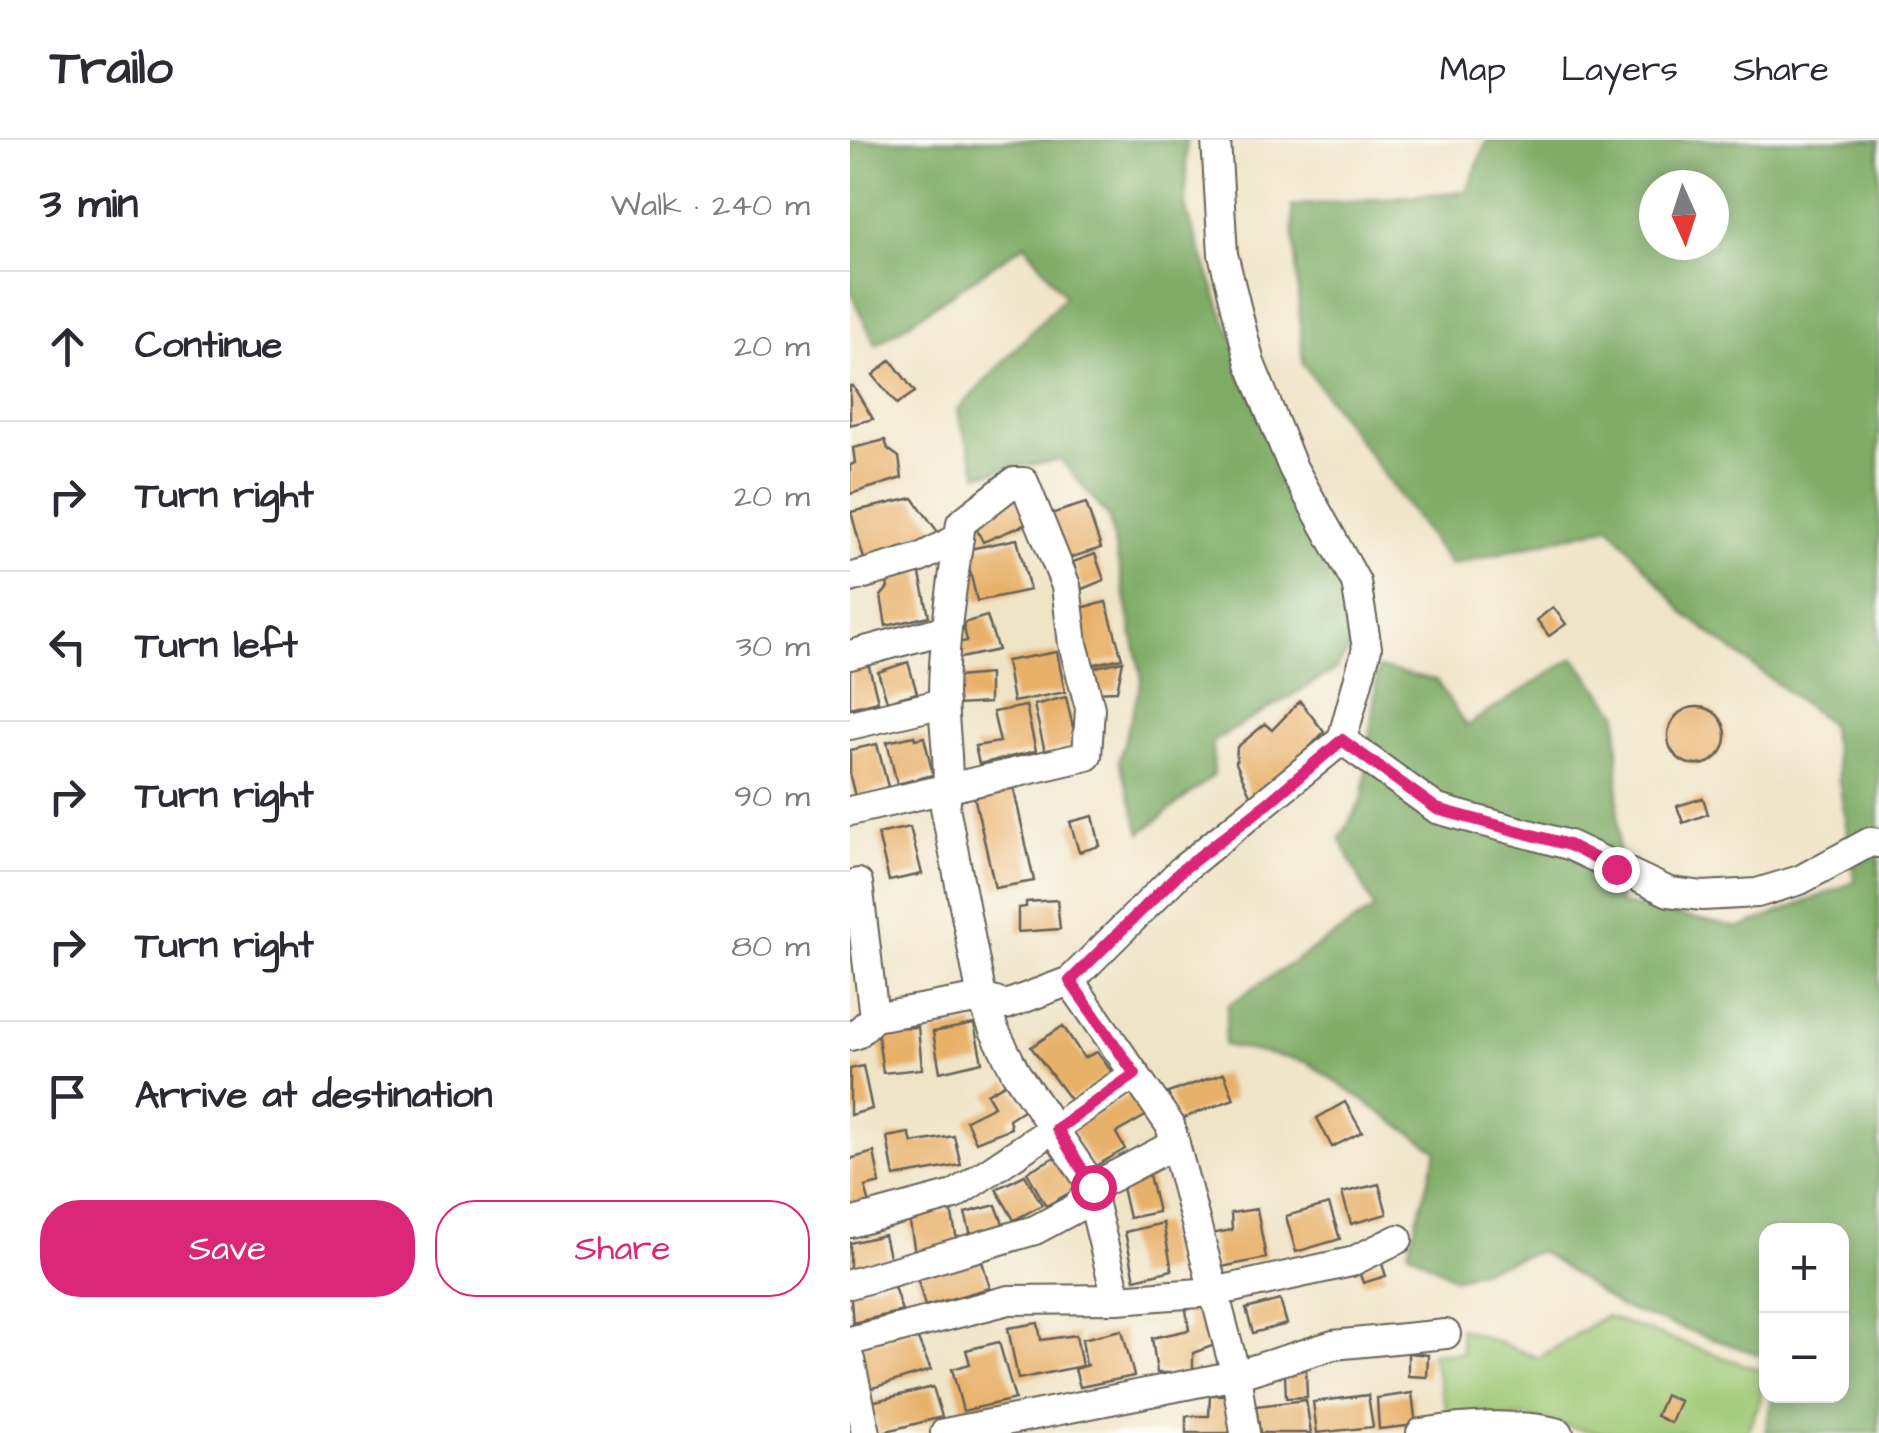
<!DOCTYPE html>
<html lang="en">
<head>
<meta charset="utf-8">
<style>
	:root { --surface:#fff; --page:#f2f2f3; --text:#2b2b33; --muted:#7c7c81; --line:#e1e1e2; --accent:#db2777 }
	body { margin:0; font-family:"Architects Daughter",sans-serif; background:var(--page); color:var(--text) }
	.controls { position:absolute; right:30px; bottom:30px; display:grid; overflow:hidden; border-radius:20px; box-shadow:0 5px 15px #0003 }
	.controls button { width:90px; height:90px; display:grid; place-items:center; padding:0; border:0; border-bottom:2px solid var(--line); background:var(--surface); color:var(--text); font:50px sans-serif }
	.compass { position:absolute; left:789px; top:30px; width:90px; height:90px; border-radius:50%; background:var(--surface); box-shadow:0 5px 15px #0003; rotate:177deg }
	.stop { position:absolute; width:30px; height:30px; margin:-22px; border:8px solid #db2777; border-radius:50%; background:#fff }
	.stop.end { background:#db2777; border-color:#fff; box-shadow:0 2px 10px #0008 }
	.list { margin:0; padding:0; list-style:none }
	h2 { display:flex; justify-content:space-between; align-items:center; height:130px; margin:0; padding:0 40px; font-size:42px }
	h2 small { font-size:32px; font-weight:400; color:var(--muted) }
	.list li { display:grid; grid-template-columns:65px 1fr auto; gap:30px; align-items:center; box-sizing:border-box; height:150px; padding:0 40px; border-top:2px solid var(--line) }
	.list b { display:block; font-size:38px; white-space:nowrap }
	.list em { font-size:32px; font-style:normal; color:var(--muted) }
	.actions { display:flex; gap:20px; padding:30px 40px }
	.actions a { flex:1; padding:22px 0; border:2px solid var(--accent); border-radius:40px; text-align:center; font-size:35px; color:var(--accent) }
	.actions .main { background:var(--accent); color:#fff }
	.icon { flex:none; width:55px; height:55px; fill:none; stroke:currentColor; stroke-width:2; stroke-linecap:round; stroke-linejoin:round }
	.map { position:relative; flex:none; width:1029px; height:1293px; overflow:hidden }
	header { display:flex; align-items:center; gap:60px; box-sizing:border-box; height:140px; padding:0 50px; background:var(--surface); border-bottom:2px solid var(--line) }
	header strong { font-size:48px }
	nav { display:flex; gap:55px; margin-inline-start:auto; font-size:35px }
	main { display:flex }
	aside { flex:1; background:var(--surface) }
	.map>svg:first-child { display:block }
	.green { fill:#9fc874; stroke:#5e7248; stroke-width:2.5 }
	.forest { fill:#7fac66; stroke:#4e6441; stroke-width:2.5; fill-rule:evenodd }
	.building { fill:#e8b16b }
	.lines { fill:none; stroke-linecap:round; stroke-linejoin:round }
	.minor-casing { stroke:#666258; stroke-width:32 }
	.minor { stroke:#fff; stroke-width:28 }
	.route { stroke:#db2777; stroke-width:12 }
</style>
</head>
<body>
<header>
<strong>Trailo</strong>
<nav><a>Map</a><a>Layers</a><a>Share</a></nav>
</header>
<main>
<aside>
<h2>3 min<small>Walk · 240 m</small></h2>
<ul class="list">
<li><svg class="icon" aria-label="ahead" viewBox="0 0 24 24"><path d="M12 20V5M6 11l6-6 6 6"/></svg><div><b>Continue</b></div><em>20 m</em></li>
<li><svg class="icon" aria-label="right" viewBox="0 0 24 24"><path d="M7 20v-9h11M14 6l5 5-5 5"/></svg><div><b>Turn right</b></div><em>20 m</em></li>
<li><svg class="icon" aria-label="left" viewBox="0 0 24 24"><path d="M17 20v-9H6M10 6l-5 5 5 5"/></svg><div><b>Turn left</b></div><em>30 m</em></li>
<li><svg class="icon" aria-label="right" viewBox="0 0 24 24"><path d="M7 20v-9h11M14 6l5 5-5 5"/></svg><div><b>Turn right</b></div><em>90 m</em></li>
<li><svg class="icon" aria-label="right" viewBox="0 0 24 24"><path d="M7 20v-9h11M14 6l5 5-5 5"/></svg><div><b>Turn right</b></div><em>80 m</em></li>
<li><svg class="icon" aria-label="arrive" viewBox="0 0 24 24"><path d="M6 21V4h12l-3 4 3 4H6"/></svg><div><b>Arrive at destination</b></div></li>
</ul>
<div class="actions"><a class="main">Save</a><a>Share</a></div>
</aside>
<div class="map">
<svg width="1029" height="1293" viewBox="0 0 1029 1293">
	<rect width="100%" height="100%" fill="#fdfcf7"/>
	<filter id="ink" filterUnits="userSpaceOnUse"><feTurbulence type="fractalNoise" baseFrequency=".01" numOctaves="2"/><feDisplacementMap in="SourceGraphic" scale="20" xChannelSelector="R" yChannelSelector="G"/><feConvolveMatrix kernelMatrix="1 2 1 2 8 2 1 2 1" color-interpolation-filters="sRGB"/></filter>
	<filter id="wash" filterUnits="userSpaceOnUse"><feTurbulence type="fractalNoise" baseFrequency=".0048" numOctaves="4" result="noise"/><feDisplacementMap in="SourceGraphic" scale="40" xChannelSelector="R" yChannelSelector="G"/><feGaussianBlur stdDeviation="2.25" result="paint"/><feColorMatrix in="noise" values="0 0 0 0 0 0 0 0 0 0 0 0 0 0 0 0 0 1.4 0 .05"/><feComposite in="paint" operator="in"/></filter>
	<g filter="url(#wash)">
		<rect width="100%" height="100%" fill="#f0e4c7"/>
		<path class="green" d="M755 1176 913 1231 910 1261 897 1293H748L672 1276 600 1282 581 1213H612L610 1188 689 1218Z"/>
		<g class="forest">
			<path d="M0 0H336V70L374 177 491 449 501 508 485 530 362 602 364 635 291 693 269 620 292 539 259 378 211 320 128 334 107 271 215 156 175 104 26 205 0 152Z"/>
			<path d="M637 0H1029V1293H915L923 1256H992V1090H916V1217L769 1167 690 1111 605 1138 558 1111 587 1011 457 922 374 905 378 865 524 769 490 698 513 658 528 528 586 540 616 586 724 518 768 573V763L890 788 1005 742 980 584 836 475 760 386 600 425 453 224 442 66 617 51ZM804 45H864V105H804Z"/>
		</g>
		<g id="blocks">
			<g class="building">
				<path d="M41 220 65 252 47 264 23 235Z"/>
				<path d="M0 246H3L23 279 0 285Z"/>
				<path d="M35 300 38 309 49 317 52 338 0 354V325L5 323 3 308Z"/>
				<path d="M163 350 179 383 133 402 122 380Z"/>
				<path d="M63 358 88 392 75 403 14 419 1 372Z"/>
				<path d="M236 363 251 408 210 421 194 376Z"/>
				<path d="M167 399 180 450 127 461 115 410Z"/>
				<path d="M245 414 254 440 232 449 223 422Z"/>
				<path d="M69 430 79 476 36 486 31 456 38 448 36 438Z"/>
				<path d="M256 462 272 518 236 526 226 469Z"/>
				<path d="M703 467 716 484 699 496 687 480Z"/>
				<path d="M137 476 148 510 101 520 99 505 117 501 113 483Z"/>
				<path d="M207 512 215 552 163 562 156 521Z"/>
				<path d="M16 515 28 561 0 568V518Z"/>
				<path d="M273 521 267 551 242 552 237 529Z"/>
				<path d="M58 522 67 553 37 561 28 532Z"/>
				<path d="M139 534V563L108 565 107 537Z"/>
				<path d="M216 557 227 605 195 612 184 565Z"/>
				<path d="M450 561 474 592 411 658 401 657 386 623 387 607 415 584 422 590Z"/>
				<path d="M176 566 186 611 129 624 125 606 150 602 143 572Z"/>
				<circle cx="847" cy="596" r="29"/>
				<path d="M64 596 65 599 74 597 83 635 47 644 37 602Z"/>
				<path d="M27 604 38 647 5 657 0 636V610Z"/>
				<path d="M162 641 184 741 145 748 123 651Z"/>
				<path d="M853 658 858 674 833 683 827 666Z"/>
				<path d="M243 676 250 706 229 712 220 682Z"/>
				<path d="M60 687 72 734 39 741 28 694Z"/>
				<path d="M207 760 210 789 168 792V768L176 767V762Z"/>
				<path d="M124 884 132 922 90 932 83 892Z"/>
				<path d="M213 886 234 918 247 912 262 932 221 961 181 907Z"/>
				<path d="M68 887 72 929 33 933 27 888Z"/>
				<path d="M13 926 22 969 0 975V929Z"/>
				<path d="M374 933 384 959 328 980 318 953Z"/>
				<path d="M158 942 176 968 159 979 161 988 126 1002 116 980 144 966 137 954Z"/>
				<path d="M285 952 297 975 266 993 275 1009 244 1027 221 988Z"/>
				<path d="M495 962 512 992 482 1007 467 978Z"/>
				<path d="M59 993 62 1003 104 996 111 1025 44 1037 37 997Z"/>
				<path d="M24 1012 30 1043 15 1047 20 1064 0 1070V1019Z"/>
				<path d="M209 1015 228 1048 196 1066 177 1032Z"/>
				<path d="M175 1035 192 1065 164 1080 146 1049Z"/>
				<path d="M299 1035 308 1072 279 1078 271 1043Z"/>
				<path d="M529 1044 537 1074 501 1084 492 1053Z"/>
				<path d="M479 1064 490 1099 446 1112 436 1076Z"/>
				<path d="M146 1065 155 1089 122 1099 115 1073Z"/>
				<path d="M407 1069 416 1118 367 1128 361 1094 382 1090 381 1073Z"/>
				<path d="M101 1070 108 1105 65 1113 59 1077Z"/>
				<path d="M313 1083 322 1130 285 1139 275 1092Z"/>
				<path d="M34 1095 41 1125 0 1136V1103Z"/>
				<path d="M129 1111 140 1148 75 1166 65 1129Z"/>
				<path d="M531 1121 536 1136 513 1143 508 1128Z"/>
				<path d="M42 1140 52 1171 3 1183 0 1149Z"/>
				<path d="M430 1160 437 1184 403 1193 396 1169Z"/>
				<path d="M355 1163 365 1205 343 1213V1233H307L302 1198 339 1190 336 1170Z"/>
				<path d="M188 1183 191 1200 226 1195 232 1226 168 1239 158 1188Z"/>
				<path d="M64 1190 81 1230 16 1250 3 1208Z"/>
				<path d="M272 1190 284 1236 230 1247 225 1229 239 1225H236L232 1199Z"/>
				<path d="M149 1202 165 1259 113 1271 102 1229 120 1224 116 1210Z"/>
				<path d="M558 1213 578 1215 577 1237 558 1236Z"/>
				<path d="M456 1229 457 1257 436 1258 435 1235Z"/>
				<path d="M83 1247 92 1277 29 1293 21 1262Z"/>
				<path d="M562 1253 566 1285 529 1289 527 1258Z"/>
				<path d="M360 1255H383L386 1293H336V1276H359Z"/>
				<path d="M518 1255 523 1287 467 1293 463 1262Z"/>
				<path d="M815 1255 830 1261 821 1283 806 1276Z"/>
				<path d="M456 1260 461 1293H410L406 1266Z"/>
			</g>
		</g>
	</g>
	<g filter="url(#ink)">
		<use href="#blocks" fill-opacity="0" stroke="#666258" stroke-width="2.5"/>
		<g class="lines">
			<defs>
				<g id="minor">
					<path d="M0 438 70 418 109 398"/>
					<path d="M0 515 94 490"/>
					<path d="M0 585 94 563"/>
					<path d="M492 600 587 669 719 705 819 752 853 756 907 753 950 740 1020 702 1029 703"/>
					<path d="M0 671 237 616 240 568 223 504 216 446 174 342H164L111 383C103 441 94 493 93 552 93 590 102 629 95 667L132 858 144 890 166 933 243 1047 244 1065 267 1159"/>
					<path d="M0 745 8 743 24 877"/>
					<path d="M220 841 320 985 386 1235 395 1293"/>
					<path d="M0 896 7 894 24 877 132 858 156 865 220 841 332 730 492 600 517 508 506 442 443 328 400 223 373 114 366 0"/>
					<path d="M0 1083 104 1055 285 934"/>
					<path d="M0 1144 185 1090 226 1068 243 1047 325 1004"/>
					<path d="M0 1201 159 1160 267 1159 364 1152 501 1122 548 1099"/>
					<path d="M0 1220 16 1293"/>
					<path d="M95 1293 386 1235 483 1205 596 1194"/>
					<path d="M571 1293C616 1286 664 1282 709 1293"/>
				</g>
			</defs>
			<use href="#minor" class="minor-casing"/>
			<use href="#minor" class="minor"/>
		</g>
	</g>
	<g class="lines" filter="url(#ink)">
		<path class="route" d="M243 1047 207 989 285 934 220 841 332 730 418 663 492 600 587 669 719 705 766 729"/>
	</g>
</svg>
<div class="controls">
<button>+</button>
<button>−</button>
</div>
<svg class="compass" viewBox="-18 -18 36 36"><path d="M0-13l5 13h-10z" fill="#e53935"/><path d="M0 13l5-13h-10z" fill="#7c7c81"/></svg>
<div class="stop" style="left:243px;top:1047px"></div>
<div class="stop end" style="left:766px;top:729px"></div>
</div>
</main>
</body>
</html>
